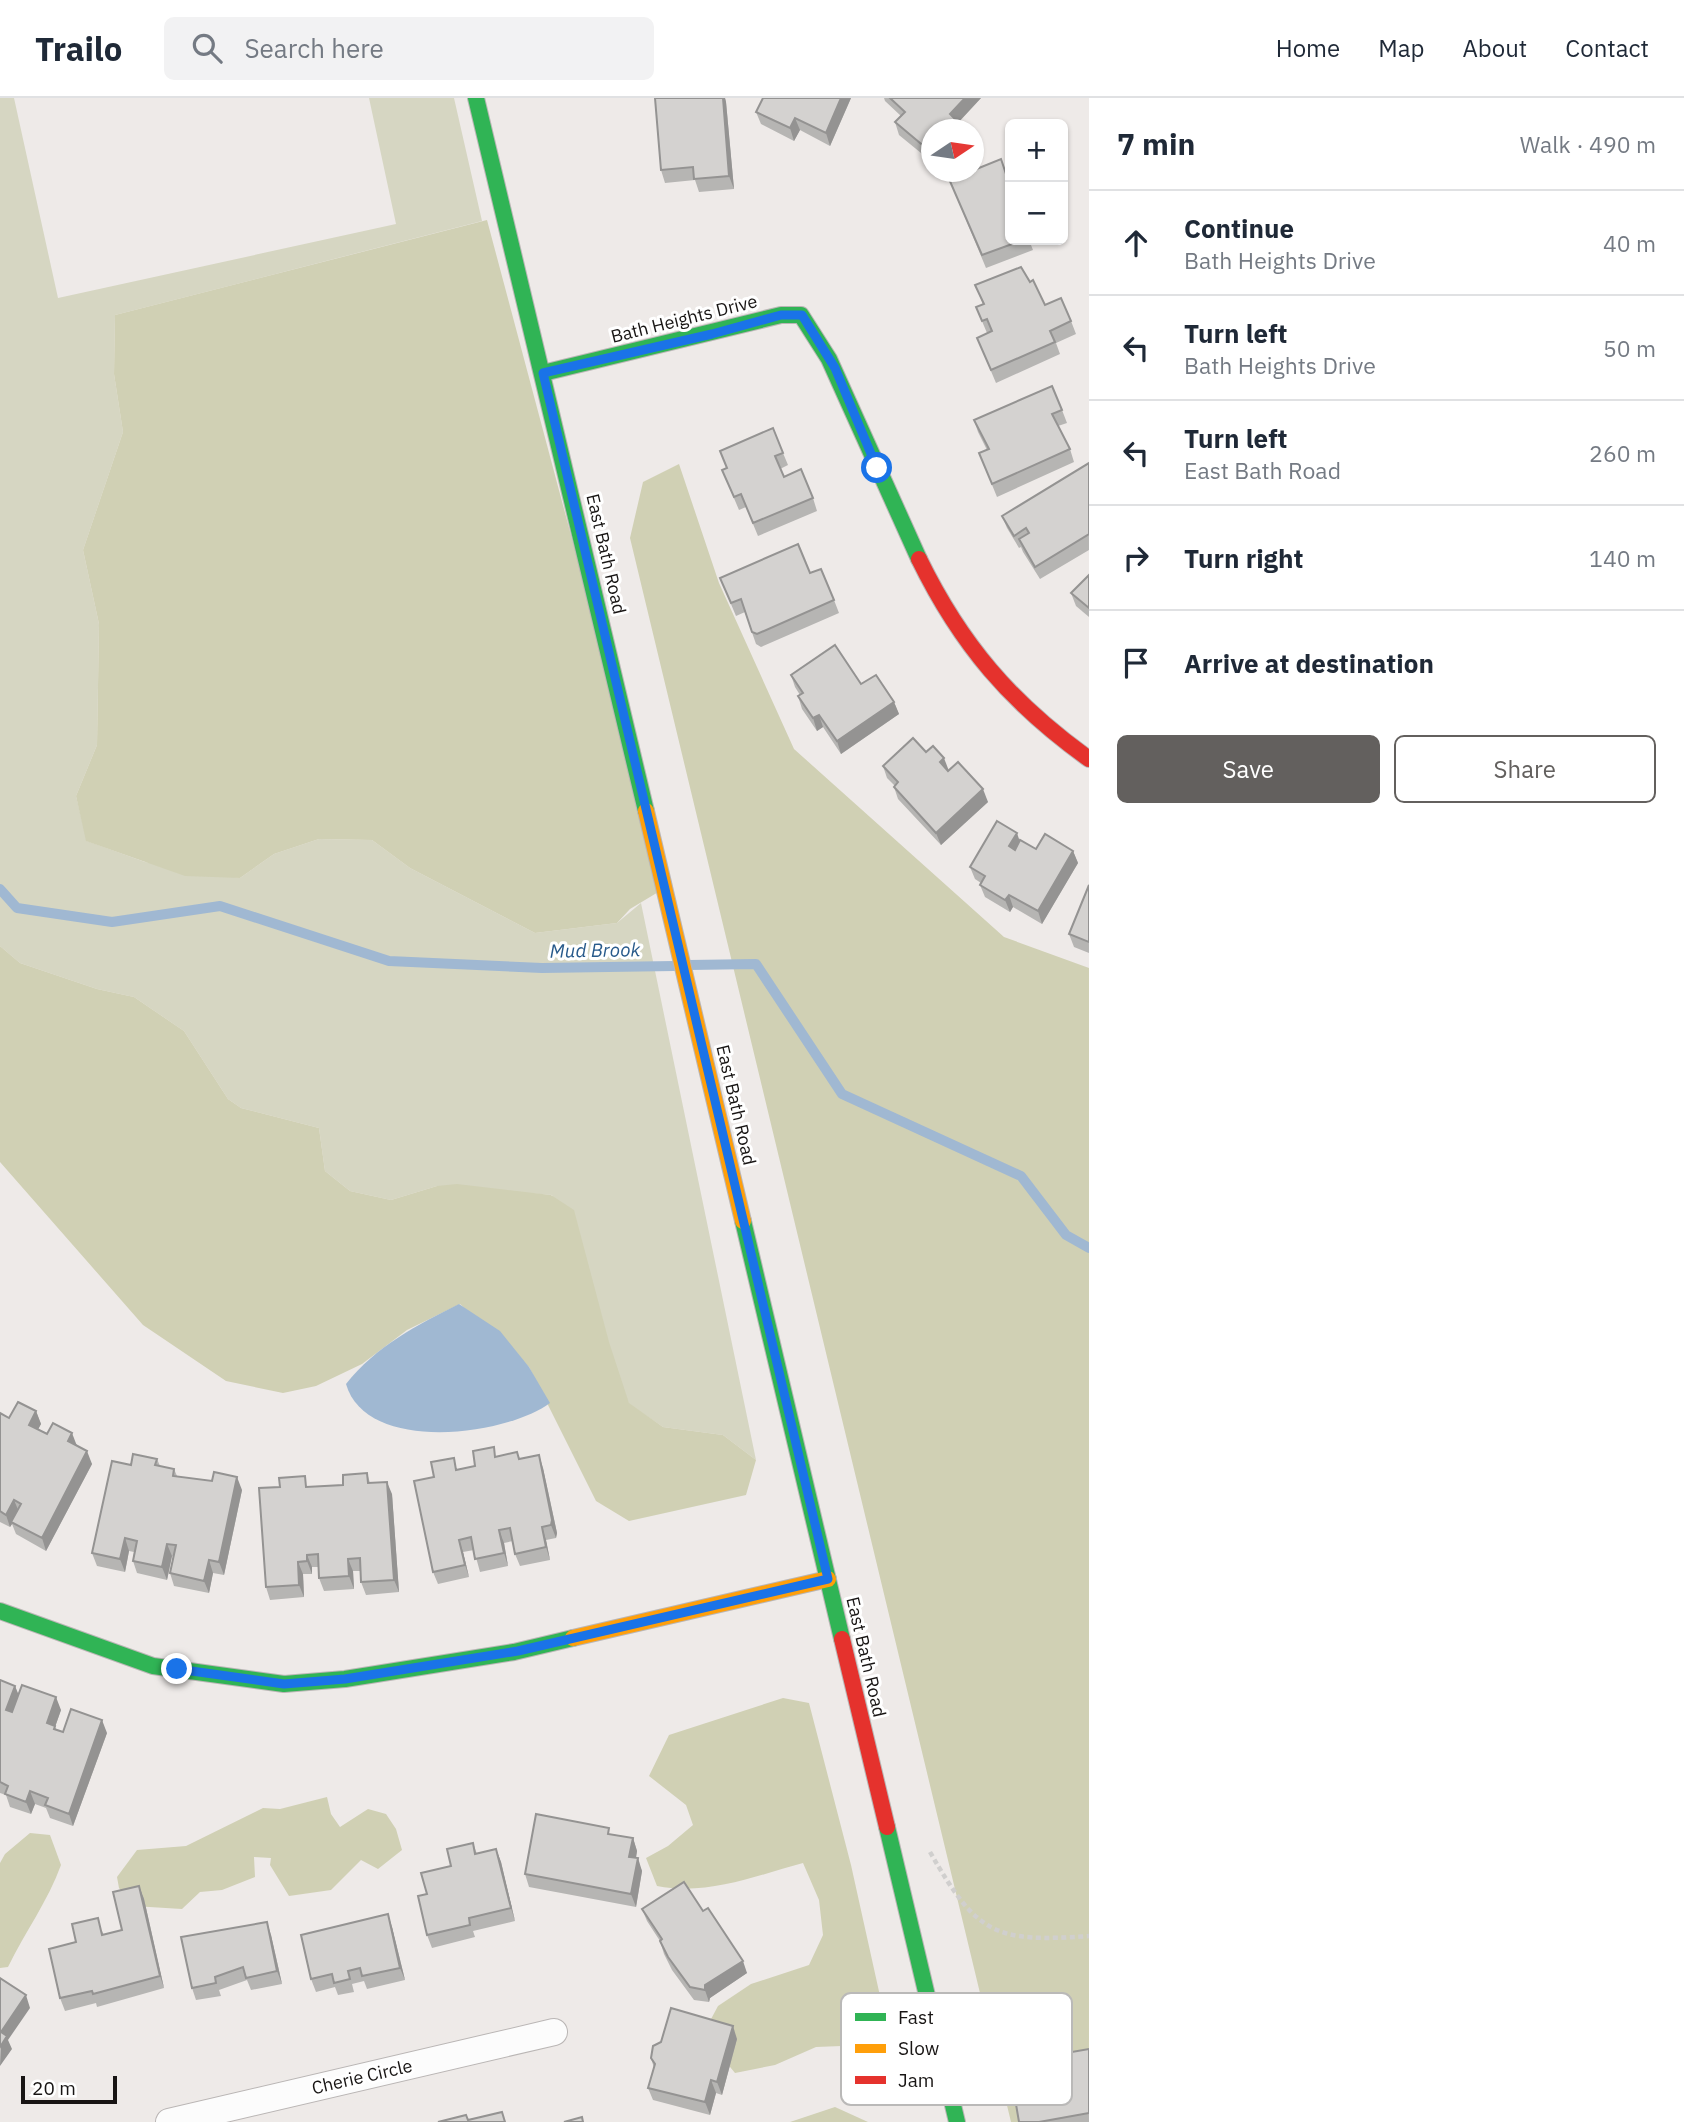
<!DOCTYPE html>
<html lang="en">
<head>
<meta charset="utf-8">
<style>
	:root { --surface:#fff; --page:#f2f2f3; --text:#1f2937; --muted:#747a83; --line:#e0e1e3; --accent:#63605e }
	body { margin:0; font-family:"IBM Plex Sans",sans-serif; background:var(--page); color:var(--text) }
	.controls { position:absolute; right:21px; top:21px; display:grid; overflow:hidden; border-radius:10px; box-shadow:0 2px 5px #0004 }
	.controls button { width:63px; height:63px; display:grid; place-items:center; padding:0; border:0; border-bottom:2px solid var(--line); background:var(--surface); color:var(--text); font:35px sans-serif }
	.compass { position:absolute; left:921px; top:21px; width:63px; height:63px; border-radius:50%; background:var(--surface); box-shadow:0 2px 5px #0004; rotate:77deg }
	.scale { position:absolute; left:21px; bottom:18px; width:96px; box-sizing:border-box; padding-left:7px; border:4px solid #181514; border-top:0; font-size:19px; line-height:24px; white-space:nowrap; color:#181514; -webkit-text-stroke:5px #fff; paint-order:stroke }
	.stop { position:absolute; width:21px; height:21px; margin:-16px; border:5px solid #1a73e8; border-radius:50%; background:#fff }
	.stop.end { background:#1a73e8; border-color:#fff; box-shadow:0 2px 7px #0008 }
	.list { margin:0; padding:0; list-style:none }
	h2 { display:flex; justify-content:space-between; align-items:center; height:91px; margin:0; padding:0 28px; font-size:30px }
	h2 small { font-size:23px; font-weight:400; color:var(--muted) }
	.list li { display:grid; grid-template-columns:46px 1fr auto; gap:21px; align-items:center; box-sizing:border-box; height:105px; padding:0 28px; border-top:2px solid var(--line) }
	.list b { display:block; font-size:26px; white-space:nowrap }
	.list p { margin:0; font-size:23px; white-space:nowrap; color:var(--muted) }
	.list em { font-size:23px; font-style:normal; color:var(--muted) }
	.actions { display:flex; gap:14px; padding:21px 28px }
	.actions a { flex:1; padding:16px 0; border:2px solid var(--accent); border-radius:10px; text-align:center; font-size:24px; color:var(--accent) }
	.actions .main { background:var(--accent); color:#fff }
	.icon { flex:none; width:38px; height:38px; fill:none; stroke:currentColor; stroke-width:2; stroke-linecap:round; stroke-linejoin:round }
	.map { position:relative; flex:none; width:1089px; height:2024px; overflow:hidden }
	header { display:flex; align-items:center; gap:42px; box-sizing:border-box; height:98px; padding:0 35px; background:var(--surface); border-bottom:2px solid var(--line) }
	header strong { font-size:33px }
	nav { display:flex; gap:38px; margin-inline-start:auto; font-size:24px }
	.search { width:490px; height:63px; background:var(--page); display:flex; align-items:center; gap:18px; box-sizing:border-box; padding:0 24px; border-radius:10px; color:var(--muted); font-size:26px }
	main { display:flex }
	aside { flex:1; background:var(--surface) }
	.map>svg:first-child { display:block }
	.green { fill:#d6d6c2 }
	.forest { fill:#d0d0b4 }
	.water { fill:#a0b8d2 }
	.lines { fill:none; stroke-linecap:round; stroke-linejoin:round }
	.stream { stroke:#a0b8d2; stroke-width:10 }
	.street-casing { stroke:#bab6b5; stroke-width:28 }
	.fast-casing { stroke:#bab6b5; stroke-width:18 }
	.slow-casing { stroke:#bab6b5; stroke-width:18 }
	.jam-casing { stroke:#bab6b5; stroke-width:18 }
	.path { stroke:#d0cfce; stroke-width:4.5; stroke-dasharray:5 3.5; stroke-linecap:butt }
	.street { stroke:#fcfcfc; stroke-width:26 }
	.fast { stroke:#30b455; stroke-width:16 }
	.slow { stroke:#ff9f0a; stroke-width:16 }
	.jam { stroke:#e5322d; stroke-width:16 }
	.wall { fill:#b6b5b3 }
	.shaded-wall { fill:#949392 }
	.building { fill:#d4d2d0; stroke:#949392; stroke-width:2 }
	.route { stroke:#1a73e8; stroke-width:9 }
	.labels { text-anchor:middle; stroke-width:6; stroke-linejoin:round; paint-order:stroke }
	.street-label { font-size:18px; fill:#181514; stroke:#fff }
	.water-label { font-size:19px; font-style:italic; fill:#285a8b; stroke:#fff }
	.key { fill:#fff; stroke:#bab9b8; stroke-width:2 }
	.key-label { font-size:19px; fill:#181514 }
</style>
</head>
<body>
<header>
<strong>Trailo</strong>
<div class="search"><svg class="icon" aria-label="search" viewBox="0 0 24 24"><circle cx="10" cy="10" r="6"/><path d="M15 15l6 6"/></svg>Search here</div>
<nav><a>Home</a><a>Map</a><a>About</a><a>Contact</a></nav>
</header>
<main>
<div class="map">
<svg width="1089" height="2024" viewBox="0 0 1089 2024">
	<rect width="100%" height="100%" fill="#eeeae8"/>
	<path class="green" d="M0 0H14L58 200 396 126 369 0H454L482 123 115 217 114 276 123 334 83 452 99 526 97 647 76 698 87 743 145 764 240 780 274 756 319 741 372 742 410 770 535 835 617 825 641 805 756 1362 723 1337 663 1329 629 1306 552 1097 437 1088 391 1102 350 1093 325 1073 319 1030 241 1010 228 1001 184 933 134 899 97 891 20 865 0 848Z"/>
	<g class="forest">
		<path d="M487 122 665 790 630 811 617 825 535 835 410 770 372 742 319 741 274 756 240 780 185 778 86 743 76 698 97 647 99 526 83 452 123 334 114 276 115 217Z"/>
		<path d="M679 366 719 485 794 651 1004 839 1089 870V2024H1011L630 440 643 384Z"/>
		<path d="M0 848 20 865 97 891 134 899 184 933 228 1001 241 1010 319 1030 325 1073 350 1093 391 1102 437 1088 457 1086 551 1097 574 1112 609 1244 629 1305 663 1329 723 1337 756 1362 746 1397 629 1423 596 1403 529 1269 460 1206 407 1232 362 1266 316 1288 283 1295 226 1283 143 1227 0 1064Z"/>
		<path d="M783 1600 809 1605 851 1767 882 1907 916 1963 910 2001 892 1972 867 1947 816 1949 775 1967 735 1975 703 1936 718 1908 751 1886 809 1867 823 1837 819 1802 803 1765C755 1778 707 1798 657 1788L646 1760 668 1748 693 1727 686 1707 649 1678 669 1637Z"/>
		<path d="M327 1699 331 1716 340 1729 368 1711 386 1716 396 1731 402 1752 378 1771 361 1762 331 1792 289 1798 270 1767 271 1760 254 1759 255 1779 222 1792 200 1794 182 1811 133 1808 119 1790 117 1779 137 1752 186 1748 263 1710 280 1711Z"/>
		<path d="M30 1735 50 1737 61 1767C48 1803 25 1834 8 1869L0 1870V1765L5 1756Z"/>
		<path d="M835 2009 868 2024H790Z"/>
	</g>
	<path class="water" d="M459 1206 500 1233 529 1269 550 1305C505 1338 366 1356 346 1286 376 1248 417 1227 459 1206Z"/>
	<g class="lines">
		<g class="stream">
			<path d="M0 791 17 810 112 824 220 808 389 863 542 870 674 868"/>
			<path d="M689 867 756 866 842 996 1021 1078 1066 1137 1089 1150"/>
		</g>
		<defs>
			<path id="street" d="M169 2024 554 1934"/>
			<g id="fast">
				<path d="M476 0 646 713"/>
				<path d="M543 275 781 217H801L829 261 919 461"/>
				<path d="M743 1123 842 1541"/>
				<path d="M0 1513 153 1568 284 1586 345 1581 514 1554 573 1540"/>
				<path d="M887 1729 957 2024"/>
			</g>
			<g id="slow">
				<path d="M646 713 743 1123"/>
				<path d="M573 1540 828 1481"/>
			</g>
			<g id="jam">
				<path d="M919 461C961 547 1011 605 1089 661"/>
				<path d="M842 1541 887 1729"/>
			</g>
		</defs>
		<use href="#street" class="street-casing"/>
		<use href="#fast" class="fast-casing"/>
		<use href="#slow" class="slow-casing"/>
		<use href="#jam" class="jam-casing"/>
		<path class="path" d="M930 1754C977 1836 994 1845 1089 1838"/>
		<use href="#street" class="street"/>
		<use href="#fast" class="fast"/>
		<use href="#slow" class="slow"/>
		<use href="#jam" class="jam"/>
	</g>
	<g class="wall">
		<path d="M655 0H725L726 4 734 91 699 94 695 82 665 85 661 72Z"/>
		<path d="M851 0 830 48 800 32 794 43 761 26 756 14Z"/>
		<path d="M884 0H981L958 25 964 32H932V64L899 37 895 24 901 18 885 3Z"/>
		<path d="M949 81 1010 142H1029L1033 152 986 170Z"/>
		<path d="M975 187 1045 207 1071 223 1076 236 1056 245 1060 256 996 285 977 240 987 235 976 209 983 206Z"/>
		<path d="M1062 312 1067 325 1058 328 1070 351 1074 364 997 399 979 355 987 352 978 334 974 322Z"/>
		<path d="M720 353 783 355 788 367 780 371 784 379 813 400 817 413 758 438 746 409 739 412 722 372 727 370Z"/>
		<path d="M1089 365V452L1040 481 1023 454 1021 449 1019 450 1007 430 1002 418Z"/>
		<path d="M810 475 834 502 839 515 761 549 756 546 745 514 736 518 720 480Z"/>
		<path d="M1089 477V519L1076 508 1071 495Z"/>
		<path d="M791 577 861 586 894 604 899 616 841 656 823 629 817 633 802 611 798 598 800 597 795 589Z"/>
		<path d="M926 654 988 704 941 747 898 701 894 689 895 688 887 680 883 668Z"/>
		<path d="M1020 743 1036 751 1073 753 1078 765 1042 826 1013 809 1010 814 985 799 980 787 981 785 975 781 970 769Z"/>
		<path d="M1089 787V855L1074 849 1069 836Z"/>
		<path d="M36 1313 41 1326 38 1331 77 1348 92 1366 46 1453 16 1436 12 1426 10 1429 0 1424V1315L9 1320Z"/>
		<path d="M517 1354 519 1361 543 1370 557 1435 556 1440 546 1442 550 1462 520 1468 515 1456 513 1443 504 1445 508 1468 480 1474 474 1452 463 1454 469 1479 438 1486 433 1474 434 1379 458 1372 475 1368 498 1358Z"/>
		<path d="M157 1361 160 1368 174 1371 177 1378 242 1392 224 1477 213 1475 209 1495 174 1488 170 1475 173 1459 172 1458 167 1482 137 1475 133 1463 134 1454 129 1453 125 1474 97 1468 92 1455 131 1367Z"/>
		<path d="M367 1375 370 1385 392 1396 399 1494 366 1497 361 1484 360 1473H353L354 1491 324 1493 319 1480 318 1469H312V1476H303L304 1499 270 1502 266 1489 309 1389 343 1387Z"/>
		<path d="M0 1582 15 1588 18 1597 61 1612 55 1629 56 1632 63 1634 107 1635 73 1728 50 1720 46 1710 35 1706 31 1716 10 1709 6 1697 0 1695Z"/>
		<path d="M611 1736 633 1740 637 1753 636 1760 642 1773 636 1809 529 1789 525 1776Z"/>
		<path d="M473 1745 477 1756 496 1751 501 1764 515 1823 473 1833 475 1839 432 1850 427 1837V1796Z"/>
		<path d="M139 1788 144 1801 164 1890 97 1909 96 1905 65 1913 60 1900 76 1844 102 1833 104 1837 122 1832Z"/>
		<path d="M642 1811 703 1813 747 1875 710 1900 709 1904 694 1902 672 1872 664 1856 660 1843 647 1823Z"/>
		<path d="M392 1829 405 1882 367 1891 364 1883 352 1886 354 1894 338 1897 335 1889 316 1894 311 1881Z"/>
		<path d="M271 1837 282 1886 251 1892 247 1882 219 1892 221 1898 196 1902 192 1890Z"/>
		<path d="M737 1941 722 1997 716 1995 710 2017 653 2002 648 1990 654 1970 651 1960Z"/>
		<path d="M1089 1951V2024H1019Z"/>
	</g>
	<g class="shaded-wall">
		<path d="M723 0H725L726 4 734 91 729 78Z"/>
		<path d="M841 0H851L830 48 826 35Z"/>
		<path d="M965 0H981L954 29 950 16Z"/>
		<path d="M795 20 800 32 794 43 790 30Z"/>
		<path d="M894 604 899 616 841 656 837 643Z"/>
		<path d="M819 617 823 629 817 633 813 620Z"/>
		<path d="M944 660 949 673 945 676 940 664Z"/>
		<path d="M983 691 988 704 941 747 936 735Z"/>
		<path d="M1017 735 1021 747 1013 761 1009 748Z"/>
		<path d="M1073 753 1078 765 1042 826 1038 813Z"/>
		<path d="M1009 797 1013 809 1010 814 1005 802Z"/>
		<path d="M36 1313 41 1326 34 1339 29 1327Z"/>
		<path d="M72 1335 77 1348 68 1343Z"/>
		<path d="M87 1353 92 1366 46 1453 42 1440Z"/>
		<path d="M539 1357 543 1370 557 1435 556 1440 551 1427Z"/>
		<path d="M237 1379 242 1392 224 1477 219 1464Z"/>
		<path d="M387 1384 392 1396 399 1494 394 1482Z"/>
		<path d="M14 1402 19 1414 11 1424 12 1426 10 1429 6 1417Z"/>
		<path d="M542 1429 546 1442 550 1462 546 1449Z"/>
		<path d="M499 1432 504 1445 508 1468 504 1455Z"/>
		<path d="M125 1440 129 1453 125 1474 120 1461Z"/>
		<path d="M459 1442 463 1454 469 1479 465 1467Z"/>
		<path d="M167 1446 172 1458 167 1482 162 1469Z"/>
		<path d="M307 1457 312 1469V1476L307 1463Z"/>
		<path d="M348 1461 353 1473 354 1491 349 1478Z"/>
		<path d="M209 1462 213 1475 209 1495 204 1483Z"/>
		<path d="M298 1464 303 1476 304 1499 299 1487Z"/>
		<path d="M15 1588 20 1600 11 1624 6 1612Z"/>
		<path d="M56 1599 61 1612 55 1629 59 1641 47 1625Z"/>
		<path d="M102 1622 107 1635 73 1728 69 1716Z"/>
		<path d="M30 1693 35 1706 31 1716 26 1704Z"/>
		<path d="M633 1740 637 1753 634 1771 629 1759Z"/>
		<path d="M496 1751 501 1764 515 1823 511 1810Z"/>
		<path d="M638 1760 642 1773 636 1809 631 1796Z"/>
		<path d="M139 1788 144 1801 164 1890 160 1878Z"/>
		<path d="M388 1816 392 1829 405 1882 400 1870Z"/>
		<path d="M267 1824 271 1837 282 1886 277 1873Z"/>
		<path d="M743 1863 747 1875 710 1900 709 1904 705 1892V1887Z"/>
		<path d="M26 1897 30 1910 8 1942 12 1951 0 1968 1 1934Z"/>
		<path d="M733 1928 737 1941 722 1997 717 1984Z"/>
		<path d="M711 1982 716 1995 710 2017 705 2004Z"/>
	</g>
	<g class="building">
		<path d="M655 0H723L729 78 694 81 693 69 661 72Z"/>
		<path d="M763 0H841L826 35 795 20 790 30 756 14Z"/>
		<path d="M890 0H965L950 16 963 29 961 32H932V55L895 24 905 14Z"/>
		<path d="M1001 61 1010 88V142H1023L982 157 949 81 968 74H974V72Z"/>
		<path d="M1021 169 1030 184 1033 182 1045 207 1061 200 1071 223 1050 233 1055 244 991 272 977 240 992 233 987 221 982 223 976 209 984 206 975 187Z"/>
		<path d="M1052 288 1062 312 1052 316 1070 351 992 386 979 355 989 351 974 322Z"/>
		<path d="M773 330 783 355 775 358 784 379 801 371 813 400 753 425 741 396 734 399 722 372 727 370 720 353Z"/>
		<path d="M1089 365V436L1035 469 1019 441 1029 435 1026 430 1014 438 1002 418Z"/>
		<path d="M798 446 810 475 821 471 834 502 757 536 752 534 741 501 731 505 720 480Z"/>
		<path d="M1089 477V510L1071 495Z"/>
		<path d="M835 547 861 586 876 577 894 604 837 643 819 617 813 620 798 598 803 595 791 577Z"/>
		<path d="M913 640 926 654 933 648 944 660 940 664 948 673 958 664 983 691 936 735 894 689 898 684 883 668Z"/>
		<path d="M997 723 1017 735 1009 748 1015 752 1020 742 1036 751 1045 736 1073 753 1038 813 1009 797 1005 802 980 787 985 778 970 769Z"/>
		<path d="M1089 787V844L1069 836Z"/>
		<path d="M18 1304 36 1313 29 1327 47 1336 53 1325 72 1335 68 1343 87 1353 42 1440 11 1424 21 1406 14 1402 6 1417 0 1413V1315L9 1320Z"/>
		<path d="M494 1349 495 1359 517 1354 519 1361 539 1357 552 1422 551 1427 542 1429 546 1449 515 1456 510 1430 499 1432 504 1455 475 1461 471 1439 459 1442 465 1467 433 1474 414 1383 434 1379 431 1364 454 1360 456 1372 475 1368 473 1353Z"/>
		<path d="M133 1356 157 1361 155 1367 174 1371 173 1378 212 1383 214 1374 237 1379 219 1464 209 1462 204 1483 170 1475 176 1447 167 1446 162 1469 133 1463 137 1443 125 1440 120 1461 92 1455 112 1363 131 1367Z"/>
		<path d="M367 1375 368 1385 387 1384 394 1482 361 1484 360 1460 348 1461 349 1478 319 1480 318 1456 307 1457V1463L298 1464 299 1487 266 1489 259 1390 280 1389 279 1380 305 1378 306 1389 343 1387V1377Z"/>
		<path d="M0 1582 15 1588 6 1612 12 1614 22 1587 56 1599 47 1625 55 1628 54 1631 63 1634 71 1611 102 1622 69 1716 45 1707 48 1700 30 1693 26 1704 5 1696 8 1688 0 1684Z"/>
		<path d="M536 1716 609 1730 608 1736 633 1740 629 1759 638 1760 631 1796 525 1776Z"/>
		<path d="M473 1745 475 1756 496 1751 511 1810 469 1820 470 1827 427 1837 418 1798 427 1796 421 1775 451 1768 447 1751Z"/>
		<path d="M684 1784 703 1813 708 1810 743 1863 705 1887V1892L690 1889 668 1859 660 1843 662 1841 642 1811Z"/>
		<path d="M139 1788 160 1878 93 1896 92 1893 60 1900 49 1851 76 1844 72 1826 98 1820 102 1837 122 1832 113 1794Z"/>
		<path d="M388 1816 400 1870 362 1878 360 1870 348 1873 350 1881 334 1885 332 1876 311 1881 301 1837Z"/>
		<path d="M267 1824 277 1873 246 1880 243 1869 215 1879 216 1885 192 1890 181 1839Z"/>
		<path d="M0 1880 26 1897 1 1934 7 1938 0 1949Z"/>
		<path d="M671 1910 733 1928 717 1984 711 1982 705 2004 648 1990 655 1966 651 1960 653 1948 661 1944Z"/>
		<path d="M1089 1951V2015L1039 2024H1019L1009 1965Z"/>
		<path d="M502 2014 505 2024H438L466 2017 468 2022Z"/>
		<path d="M582 2019 583 2024H564Z"/>
	</g>
	<g class="lines">
		<path class="route" d="M177 1571 284 1586 345 1581 518 1553 828 1481 543 275 712 236 781 217H802L835 270 877 370"/>
	</g>
	<g class="labels">
		<g class="street-label">
			<text transform="translate(684 221) rotate(-14)" y="6">Bath Heights Drive</text>
			<text transform="translate(606 456) rotate(77)" y="6">East Bath Road</text>
			<text transform="translate(736 1007) rotate(77)" y="6">East Bath Road</text>
			<text transform="translate(866 1559) rotate(77)" y="6">East Bath Road</text>
			<text transform="translate(362 1979) rotate(-13)" y="6">Cherie Circle</text>
		</g>
		<g class="water-label">
			<text transform="translate(595 852) rotate(-1)" y="7">Mud Brook</text>
		</g>
	</g>
	<rect x="841" y="1895" width="231" height="112" rx="10" class="key"/>
	<rect x="855" y="1915" width="31" height="8" fill="#30b455"/>
	<rect x="855" y="1946" width="31" height="9" fill="#ff9f0a"/>
	<rect x="855" y="1978" width="31" height="8" fill="#e5322d"/>
	<g class="key-label">
		<text x="898" y="1926">Fast</text>
		<text x="898" y="1957">Slow</text>
		<text x="898" y="1989">Jam</text>
	</g>
</svg>
<div class="controls">
<button>+</button>
<button>−</button>
</div>
<svg class="compass" viewBox="-18 -18 36 36"><path d="M0-13l5 13h-10z" fill="#e53935"/><path d="M0 13l5-13h-10z" fill="#747a83"/></svg>
<div class="scale">20 m</div>
<div class="stop" style="left:877px;top:370px"></div>
<div class="stop end" style="left:177px;top:1571px"></div>
</div>
<aside>
<h2>7 min<small>Walk · 490 m</small></h2>
<ul class="list">
<li><svg class="icon" aria-label="ahead" viewBox="0 0 24 24"><path d="M12 20V5M6 11l6-6 6 6"/></svg><div><b>Continue</b><p>Bath Heights Drive</p></div><em>40 m</em></li>
<li><svg class="icon" aria-label="left" viewBox="0 0 24 24"><path d="M17 20v-9H6M10 6l-5 5 5 5"/></svg><div><b>Turn left</b><p>Bath Heights Drive</p></div><em>50 m</em></li>
<li><svg class="icon" aria-label="left" viewBox="0 0 24 24"><path d="M17 20v-9H6M10 6l-5 5 5 5"/></svg><div><b>Turn left</b><p>East Bath Road</p></div><em>260 m</em></li>
<li><svg class="icon" aria-label="right" viewBox="0 0 24 24"><path d="M7 20v-9h11M14 6l5 5-5 5"/></svg><div><b>Turn right</b></div><em>140 m</em></li>
<li><svg class="icon" aria-label="arrive" viewBox="0 0 24 24"><path d="M6 21V4h12l-3 4 3 4H6"/></svg><div><b>Arrive at destination</b></div></li>
</ul>
<div class="actions"><a class="main">Save</a><a>Share</a></div>
</aside>
</main>
</body>
</html>
